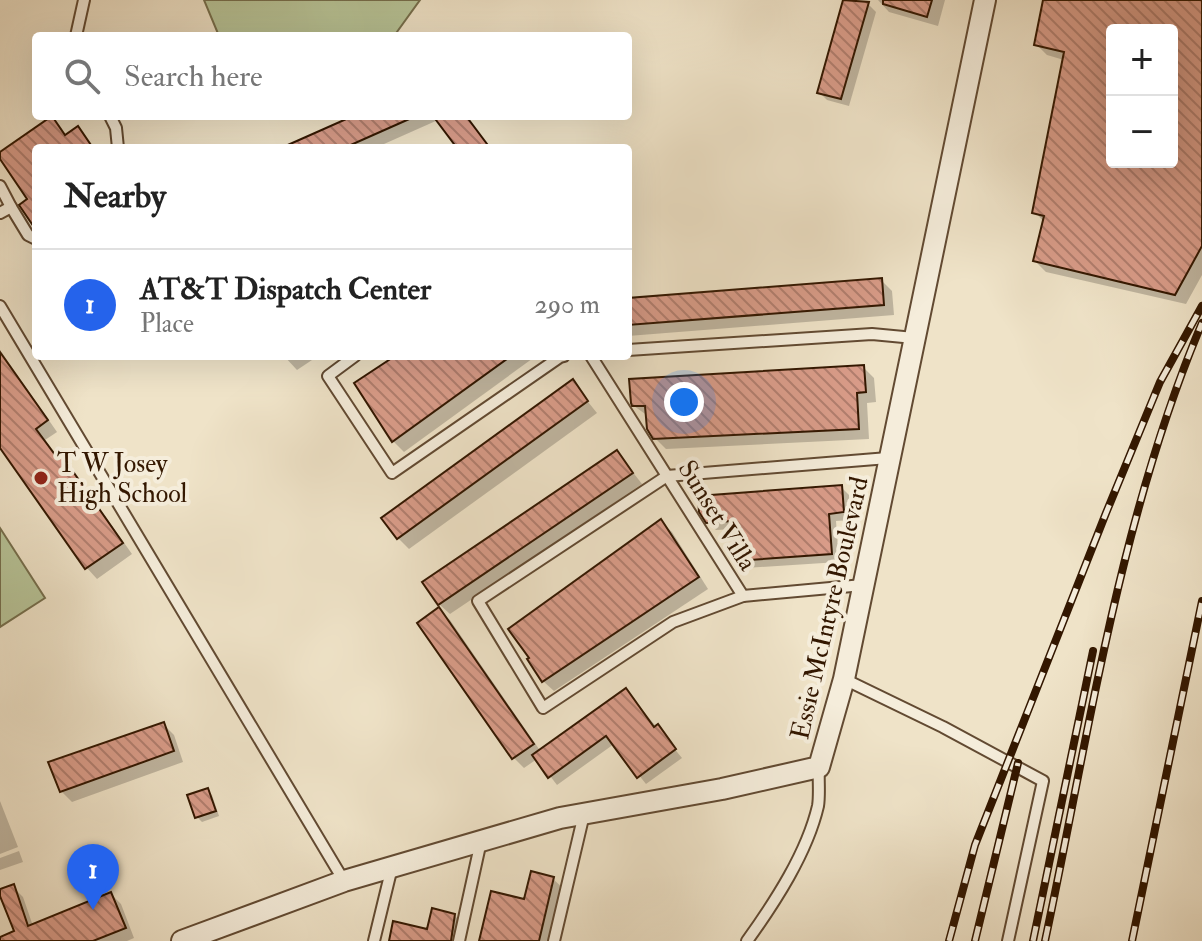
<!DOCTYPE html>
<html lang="en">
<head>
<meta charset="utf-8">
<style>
	:root { --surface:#fff; --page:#f2f2f2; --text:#222; --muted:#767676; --line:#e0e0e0; --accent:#2563eb }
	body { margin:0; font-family:"IM FELL Double Pica",serif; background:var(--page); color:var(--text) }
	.controls { position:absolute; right:24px; top:24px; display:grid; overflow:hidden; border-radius:8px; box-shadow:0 8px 32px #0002 }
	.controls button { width:72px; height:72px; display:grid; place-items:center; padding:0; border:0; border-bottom:2px solid var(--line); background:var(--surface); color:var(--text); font:40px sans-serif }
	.you { position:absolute; left:684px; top:402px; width:28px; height:28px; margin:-20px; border:6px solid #fff; border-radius:50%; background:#1a73e8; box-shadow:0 0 0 12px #1a73e833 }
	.badge { display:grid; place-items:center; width:52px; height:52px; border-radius:50%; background:var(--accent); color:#fff; font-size:26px; font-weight:700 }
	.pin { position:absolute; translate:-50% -66px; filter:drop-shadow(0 2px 4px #0008) }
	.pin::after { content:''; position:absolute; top:42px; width:28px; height:24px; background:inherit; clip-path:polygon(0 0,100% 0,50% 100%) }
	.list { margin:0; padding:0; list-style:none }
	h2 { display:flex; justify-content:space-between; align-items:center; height:104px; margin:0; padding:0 32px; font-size:34px }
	h2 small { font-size:26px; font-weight:400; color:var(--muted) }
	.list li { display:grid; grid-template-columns:52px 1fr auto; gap:24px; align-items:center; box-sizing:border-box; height:112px; padding:0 32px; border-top:2px solid var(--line) }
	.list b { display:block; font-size:30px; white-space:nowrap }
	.list p { margin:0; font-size:26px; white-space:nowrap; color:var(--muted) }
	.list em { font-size:26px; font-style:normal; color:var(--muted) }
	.icon { flex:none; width:44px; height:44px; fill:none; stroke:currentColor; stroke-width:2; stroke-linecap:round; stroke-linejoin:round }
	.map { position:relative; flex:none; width:1202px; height:941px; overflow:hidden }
	.search { position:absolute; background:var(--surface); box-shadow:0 8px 32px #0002; left:32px; top:32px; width:600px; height:88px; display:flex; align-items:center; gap:20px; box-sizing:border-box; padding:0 28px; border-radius:8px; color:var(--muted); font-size:30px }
	.panel { position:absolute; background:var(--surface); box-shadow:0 8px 32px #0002; left:32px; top:144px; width:600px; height:216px; border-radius:8px }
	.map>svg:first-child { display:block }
	.green { fill:#b7c498; stroke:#756e4c; stroke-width:2 }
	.shadow { fill:#0003; fill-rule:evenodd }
	.building { fill:url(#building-back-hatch); stroke:#331700; stroke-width:2; fill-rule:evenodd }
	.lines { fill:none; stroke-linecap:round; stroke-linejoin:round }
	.service-casing { stroke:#624a32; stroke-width:14 }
	.minor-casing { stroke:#624a32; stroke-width:24 }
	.service { stroke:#f5eddb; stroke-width:10 }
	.minor { stroke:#f5eddb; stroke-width:20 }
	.rail-casing { stroke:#331700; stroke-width:8 }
	.rail { stroke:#f5eddb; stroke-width:5; stroke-dasharray:15; stroke-linecap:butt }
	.poi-dot { fill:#8f2418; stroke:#f5eddb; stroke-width:3 }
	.labels { text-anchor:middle; stroke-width:8; stroke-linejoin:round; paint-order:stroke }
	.poi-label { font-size:26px; fill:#331700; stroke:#f5eddb; text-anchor:start }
	.street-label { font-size:26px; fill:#331700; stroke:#f5eddb }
</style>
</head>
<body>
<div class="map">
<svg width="1202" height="941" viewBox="0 0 1202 941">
	<defs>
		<pattern id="building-back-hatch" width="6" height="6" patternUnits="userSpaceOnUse" patternTransform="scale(2)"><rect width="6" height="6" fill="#d99c89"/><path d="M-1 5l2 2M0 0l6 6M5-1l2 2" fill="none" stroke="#b17e6e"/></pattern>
	</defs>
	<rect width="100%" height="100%" fill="#efe3c8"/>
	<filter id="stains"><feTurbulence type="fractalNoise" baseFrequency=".0025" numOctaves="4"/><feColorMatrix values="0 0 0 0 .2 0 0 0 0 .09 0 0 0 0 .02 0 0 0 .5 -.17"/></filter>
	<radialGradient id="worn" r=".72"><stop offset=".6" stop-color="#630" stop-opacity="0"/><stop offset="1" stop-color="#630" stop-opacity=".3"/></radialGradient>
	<g class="green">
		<path d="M204 0H420L394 36H219Z"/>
		<path d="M0 528 45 598 0 627Z"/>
	</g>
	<g class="shadow">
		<path d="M845 0 868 4 876 12 849 106 827 100 819 92Z"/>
		<path d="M878 0H945L938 26 889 12Z"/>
		<path d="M1045 0H1202V275L1186 304 1046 272 1035 261 1044 222 1035 212 1064 60 1047 55 1036 44ZM1112 30H1172V162H1112Z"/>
		<path d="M358 116H466L490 148H459L438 120 375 148H292Z"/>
		<path d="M881 280 892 291 894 315 628 336V300Z"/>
		<path d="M0 350 57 432 45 440 58 457 60 456 70 467 132 554 97 579 87 568 0 445Z"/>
		<path d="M284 356H318L297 370Z"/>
		<path d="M399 356H536L404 452 393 441Z"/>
		<path d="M863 367 874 378 876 402 867 403 869 439 666 449 655 438 648 416 634 406Z"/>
		<path d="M572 382 597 413 409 549 398 538Z"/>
		<path d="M617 452 642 484 450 614 439 604Z"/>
		<path d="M841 487 849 495 851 520 836 521 839 562 745 568 737 560 735 529 716 530 708 522Z"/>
		<path d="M661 522 672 532 708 589 554 691 543 681Z"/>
		<path d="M439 610 450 620 541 752 626 690 682 758 646 784 614 744 557 785 537 759 524 768 513 757Z"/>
		<path d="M163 724 174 735 183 762 72 802 61 791Z"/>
		<path d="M207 790 212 795 219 816 202 822 197 817Z"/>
		<path d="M0 801 18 847 0 854Z"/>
		<path d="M19 851 23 862 0 870V858Z"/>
		<path d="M553 879 564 889 552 941H481Z"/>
		<path d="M13 887 23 897 33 926 111 894 121 904 134 938 127 941H20Z"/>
		<path d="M454 915 465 926 462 941H391L428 932Z"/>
	</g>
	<g class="building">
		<path d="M843 0 869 2 841 99 817 93Z"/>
		<path d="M883 0H932L927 17 883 4Z"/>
		<path d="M1043 0H1202V246L1175 295 1033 261 1044 216 1032 213 1064 52 1034 45ZM1112 30H1172V162H1112Z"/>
		<path d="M52 116 65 135 78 126 93 148H36V230L19 205 27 199 0 159V152Z"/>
		<path d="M353 116H416L344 148H281Z"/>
		<path d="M433 116H466L490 148H457Z"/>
		<path d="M882 278 884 305 628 325V298Z"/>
		<path d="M0 352 48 420 36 429 56 456 60 453 123 543 85 569 0 448Z"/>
		<path d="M395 356H511L392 442 354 383Z"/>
		<path d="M864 365 866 392 857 393 859 429 653 439 647 429 645 406H632L631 403 629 379Z"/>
		<path d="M573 379 588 401 397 539 381 518Z"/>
		<path d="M617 450 633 473 438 605 422 582Z"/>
		<path d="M842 485 844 512 829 514 832 554 735 561 732 521 706 523 699 512 698 496Z"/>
		<path d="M661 519 699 577 542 682 527 659 529 658 508 629Z"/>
		<path d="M439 607 534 744 512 759 417 623Z"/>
		<path d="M626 688 654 727 658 724 676 749 637 778 606 736 548 778 532 755Z"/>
		<path d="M164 722 174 751 60 792 48 762Z"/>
		<path d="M208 788 216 811 195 818 187 795Z"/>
		<path d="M531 871 554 877 539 941H479L491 891 524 899Z"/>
		<path d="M14 884 28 926 111 892 126 928 93 941H0V937L14 931 0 896V889Z"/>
		<path d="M432 908 455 914 451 941H389L393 921 427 929Z"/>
	</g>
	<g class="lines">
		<defs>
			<g id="service">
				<path d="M76 36 84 0"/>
				<path d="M110 116 116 128 118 148"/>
				<path d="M0 186 11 207"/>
				<path d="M0 213 11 207 28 235 36 239"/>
				<path d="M0 306 344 881"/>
				<path d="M628 350 872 334 914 338"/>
				<path d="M355 356 328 376 392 473 560 357 564 356"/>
				<path d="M591 356 743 596 863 585"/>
				<path d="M743 596 673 622 543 708 478 601 667 476 888 458"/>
				<path d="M844 679 943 727 1043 781 1008 941"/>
				<path d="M374 941 392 867"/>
				<path d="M459 941 481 841"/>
				<path d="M554 941 584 814"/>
				<path d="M747 941C775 902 807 853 818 806 820 794 818 779 819 767"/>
			</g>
			<path id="minor" d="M182 941 344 881 560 818 722 789 819 767 844 679 985 0"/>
		</defs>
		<use href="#service" class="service-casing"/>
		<use href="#minor" class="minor-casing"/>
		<use href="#service" class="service"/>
		<use href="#minor" class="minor"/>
		<defs>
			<g id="rail">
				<path d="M949 941 975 845 1106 513 1160 382 1202 306"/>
				<path d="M975 941 1018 763"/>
				<path d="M1033 941 1093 651"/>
				<path d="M1045 941C1089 734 1119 519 1202 323"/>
				<path d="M1132 941 1202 601"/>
			</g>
		</defs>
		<use href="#rail" class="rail-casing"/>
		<use href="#rail" class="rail"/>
	</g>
	<circle class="poi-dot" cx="41" cy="478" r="8"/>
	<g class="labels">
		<g class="poi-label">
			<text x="57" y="472">T W Josey<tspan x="57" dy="30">High School</tspan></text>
		</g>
		<g class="street-label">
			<text transform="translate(718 515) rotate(58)" y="9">Sunset Villa</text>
			<text transform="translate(829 608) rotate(-77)" y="9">Essie McIntyre Boulevard</text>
		</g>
	</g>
	<rect width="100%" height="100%" filter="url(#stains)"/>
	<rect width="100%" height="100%" fill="url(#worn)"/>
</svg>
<div class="controls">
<button>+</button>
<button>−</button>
</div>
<div class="you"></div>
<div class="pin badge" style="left:93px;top:910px">1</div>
<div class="search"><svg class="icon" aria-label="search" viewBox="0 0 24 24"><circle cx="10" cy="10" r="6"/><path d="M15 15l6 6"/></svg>Search here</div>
<section class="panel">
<h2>Nearby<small></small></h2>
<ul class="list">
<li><span class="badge">1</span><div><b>AT&amp;T Dispatch Center</b><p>Place</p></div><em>290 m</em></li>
</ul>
</section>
</div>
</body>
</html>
